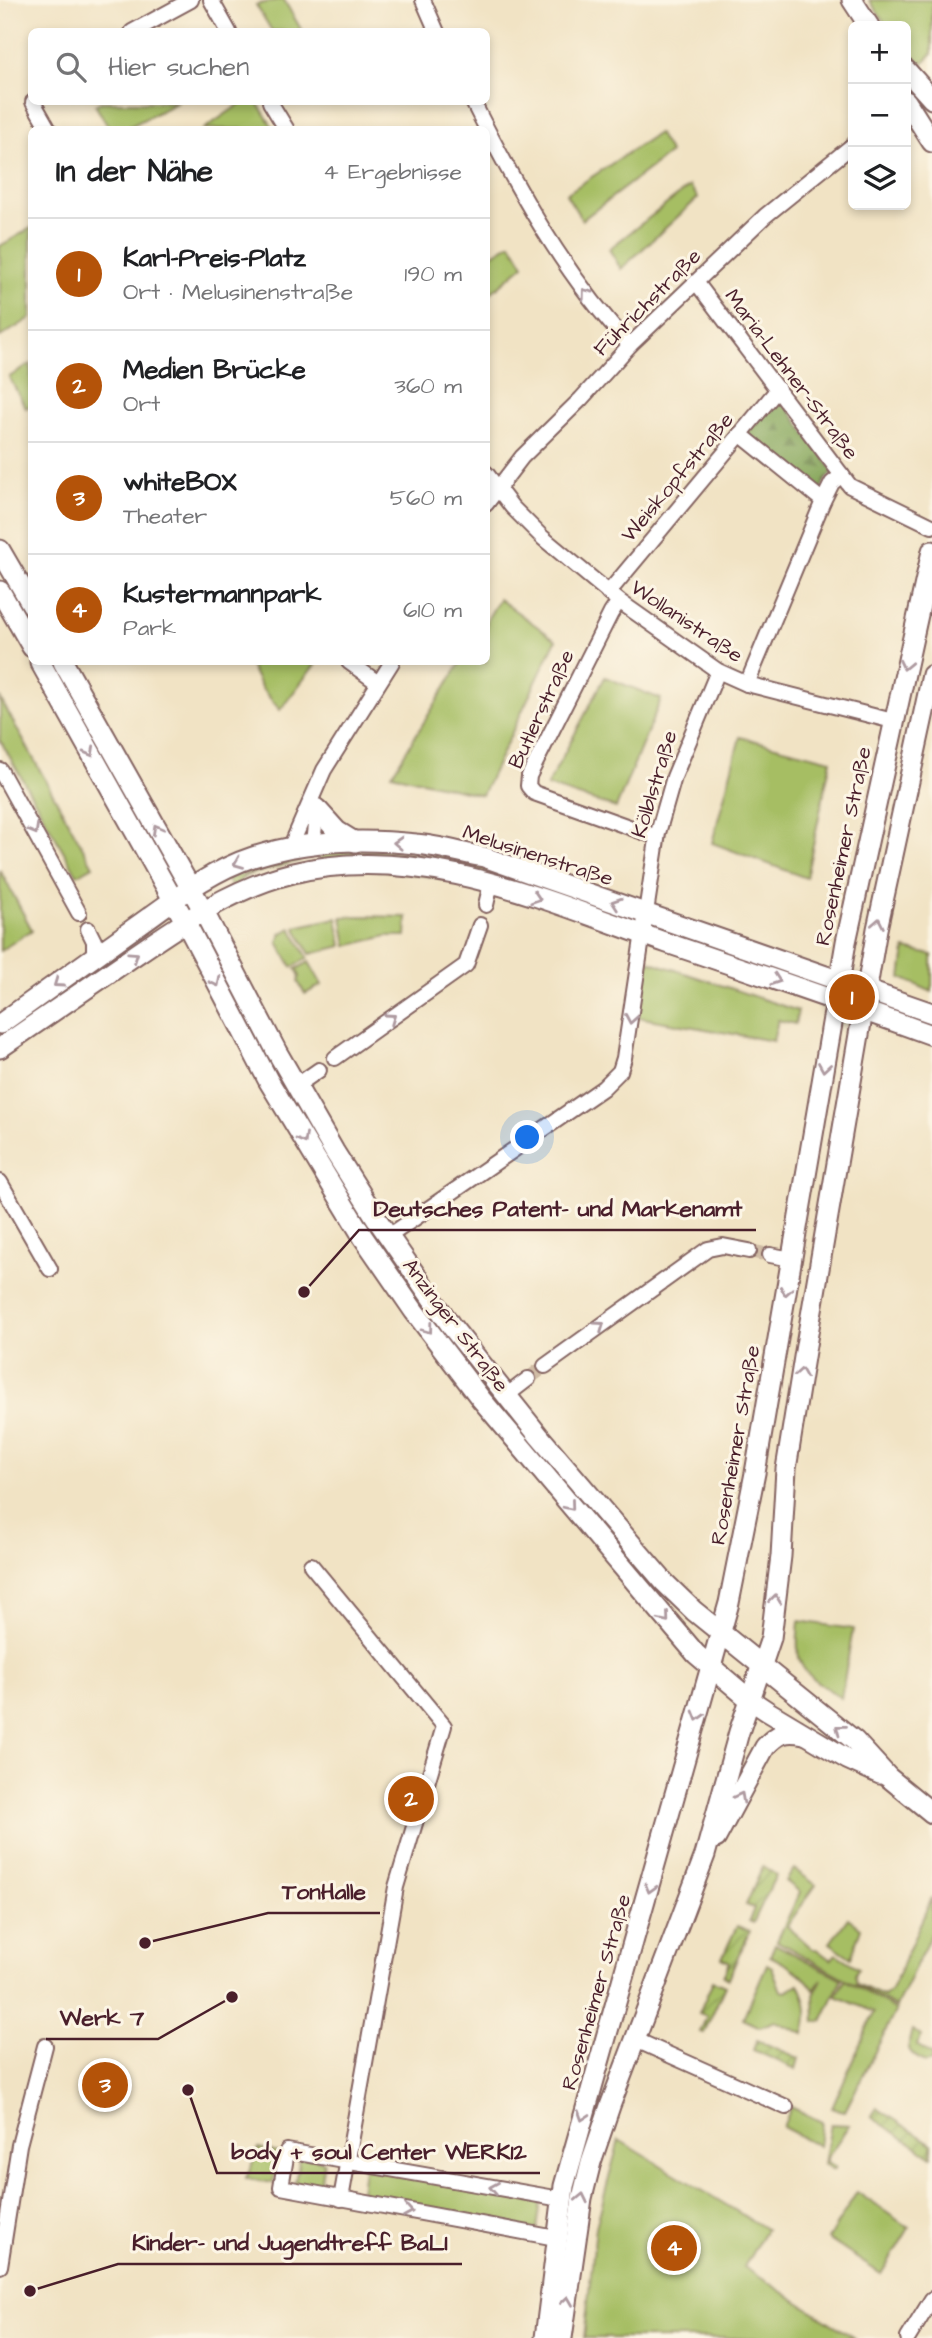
<!DOCTYPE html>
<html lang="de">
<head>
<meta charset="utf-8">
<style>
	:root { --surface:#fff; --page:#f6f6f6; --text:#202124; --muted:#757577; --line:#e0e0e0; --accent:#b45309 }
	body { margin:0; font-family:"Architects Daughter",sans-serif; background:var(--page); color:var(--text) }
	.controls { position:absolute; right:21px; top:21px; display:grid; overflow:hidden; border-radius:10px; box-shadow:0 4px 10px #0003 }
	.controls button { width:63px; height:63px; display:grid; place-items:center; padding:0; border:0; border-bottom:2px solid var(--line); background:var(--surface); color:var(--text); font:35px sans-serif }
	.you { position:absolute; left:528px; top:1138px; width:24px; height:24px; margin:-18px; border:5px solid #fff; border-radius:50%; background:#1a73e8; box-shadow:0 0 0 10px #1a73e833 }
	.badge { display:grid; place-items:center; width:46px; height:46px; border-radius:50%; background:var(--accent); color:#fff; font-size:23px; font-weight:700 }
	.pin { position:absolute; translate:-50% -50%; border:4px solid #fff; box-shadow:0 2px 7px #0006 }
	.list { margin:0; padding:0; list-style:none }
	h2 { display:flex; justify-content:space-between; align-items:center; height:91px; margin:0; padding:0 28px; font-size:30px }
	h2 small { font-size:23px; font-weight:400; color:var(--muted) }
	.list li { display:grid; grid-template-columns:46px 1fr auto; gap:21px; align-items:center; box-sizing:border-box; height:112px; padding:0 28px; border-top:2px solid var(--line) }
	.list b { display:block; font-size:26px; white-space:nowrap }
	.list p { margin:0; font-size:23px; white-space:nowrap; color:var(--muted) }
	.list em { font-size:23px; font-style:normal; color:var(--muted) }
	.icon { flex:none; width:38px; height:38px; fill:none; stroke:currentColor; stroke-width:2; stroke-linecap:round; stroke-linejoin:round }
	.map { position:relative; flex:none; width:932px; height:2338px; overflow:hidden }
	.search { position:absolute; background:var(--surface); box-shadow:0 4px 10px #0003; left:28px; top:28px; width:462px; height:77px; display:flex; align-items:center; gap:18px; box-sizing:border-box; padding:0 24px; border-radius:10px; color:var(--muted); font-size:26px }
	.panel { position:absolute; background:var(--surface); box-shadow:0 4px 10px #0003; left:28px; top:126px; width:462px; height:539px; border-radius:10px }
	.map>svg:first-child { display:block }
	.green { fill:#a6be63; stroke:#786e47; stroke-width:2 }
	.forest { fill:url(#forest-firs); stroke:#676242; stroke-width:2 }
	.garden { fill:url(#garden-furrows); stroke:#786e47; stroke-width:2 }
	.lines { fill:none; stroke-linecap:round; stroke-linejoin:round }
	.street-tunnel { stroke:#d0bca5; stroke-width:14; stroke-dasharray:14 7; stroke-linecap:butt }
	.street-casing { stroke:#846461; stroke-width:18 }
	.secondary-casing { stroke:#846461; stroke-width:23 }
	.street { stroke:#fff; stroke-width:14 }
	.secondary { stroke:#fff; stroke-width:19 }
	.oneway { stroke:#ae9aa0 }
	.labels { text-anchor:middle; stroke-width:6; stroke-linejoin:round; paint-order:stroke }
	.street-label { font-size:21px; fill:#4a1f2b; stroke:#fcf5e5 }
	.leader { fill:none; stroke:#4a1f2b; stroke-width:2.5 }
	.callout-dot { fill:#4a1f2b; stroke:#fcf5e5; stroke-width:2.5 }
	.callout-label { font-size:23px; text-anchor:middle; font-weight:bold; fill:#4a1f2b; stroke:#fcf5e5; stroke-width:6; stroke-linejoin:round; paint-order:stroke }
</style>
</head>
<body>
<div class="map">
<svg width="932" height="2338" viewBox="0 0 932 2338">
	<defs>
		<pattern id="forest-firs" width="22" height="20" patternUnits="userSpaceOnUse" patternTransform="scale(1.75)"><rect width="22" height="20" fill="#84a559"/><path d="M5 1l3.5 6h-7zM16 11l3.5 6h-7z" fill="#6e864a"/></pattern>
		<pattern id="garden-furrows" width="10" height="10" patternUnits="userSpaceOnUse" patternTransform="scale(1.75)"><rect width="10" height="10" fill="#a6be63"/><path d="M-1 1l2-2M0 10L10 0M9 11l2-2" fill="none" stroke="#899a52"/></pattern>
	</defs>
	<rect width="100%" height="100%" fill="#fcf5e5"/>
	<filter id="ink" filterUnits="userSpaceOnUse"><feTurbulence type="fractalNoise" baseFrequency=".0143" numOctaves="2"/><feDisplacementMap in="SourceGraphic" scale="14" xChannelSelector="R" yChannelSelector="G"/><feConvolveMatrix kernelMatrix="1 2 1 2 8 2 1 2 1" color-interpolation-filters="sRGB"/></filter>
	<filter id="wash" filterUnits="userSpaceOnUse"><feTurbulence type="fractalNoise" baseFrequency=".00686" numOctaves="4" result="noise"/><feDisplacementMap in="SourceGraphic" scale="28" xChannelSelector="R" yChannelSelector="G"/><feGaussianBlur stdDeviation="1.57" result="paint"/><feColorMatrix in="noise" values="0 0 0 0 0 0 0 0 0 0 0 0 0 0 0 0 0 1.4 0 .05"/><feComposite in="paint" operator="in"/></filter>
	<g filter="url(#wash)">
		<rect width="100%" height="100%" fill="#f1e3c4"/>
		<g class="green">
			<path d="M277 0H284L302 31H272L256 5Z"/>
			<path d="M869 0H932V54L923 63C903 51 906 48 906 26H887Z"/>
			<path d="M101 102H178L125 129H110L95 105Z"/>
			<path d="M243 102H257L274 129H204Z"/>
			<path d="M658 133 670 153 582 220 566 194Z"/>
			<path d="M690 186 698 198 621 269 609 249Z"/>
			<path d="M31 228V318L0 337V246Z"/>
			<path d="M511 243 524 265 487 296V258Z"/>
			<path d="M31 364V405L26 408 9 377Z"/>
			<path d="M499 599 556 640 482 795 392 774 461 662H486L487 620Z"/>
			<path d="M248 662H317L280 710 262 689Z"/>
			<path d="M605 677 661 699 616 808 547 786Z"/>
			<path d="M0 698 93 866 77 875 0 740Z"/>
			<path d="M740 737 831 760 806 878 712 843Z"/>
			<path d="M381 850 452 857 492 868 626 914 627 919 533 890 323 862 320 859 323 852Z"/>
			<path d="M300 858 299 861 245 876 232 888 226 879Z"/>
			<path d="M0 870 32 930 0 951Z"/>
			<path d="M363 916 407 917 406 936H387L347 946 342 917Z"/>
			<path d="M337 918 342 946 310 954 295 927Z"/>
			<path d="M291 928 308 958 292 967 278 942 281 934Z"/>
			<path d="M905 949 932 955V992L901 978Z"/>
			<path d="M649 961 798 1011 795 1024 778 1020 773 1041 637 1017Z"/>
			<path d="M309 962 322 985 305 994 298 982 300 976 296 969Z"/>
			<path d="M330 1166 368 1226 380 1236 474 1366 468 1372 400 1280Z"/>
			<path d="M799 1621 853 1629 841 1698C802 1671 794 1671 799 1621Z"/>
			<path d="M794 1869 816 1885 787 1926 814 1950 816 1949 831 1960 836 1954 858 1968 855 1975 857 1984 883 1996 891 1990 932 1897V1932L896 2007 777 1941 800 1892 786 1881Z"/>
			<path d="M848 1918 861 1928 851 1958 830 1943Z"/>
			<path d="M775 1944 842 1979 822 2021 815 2022 814 1995 822 1979 814 1990C804 1973 787 1965 770 1956Z"/>
			<path d="M767 1964 772 1967 781 1991 785 1992 799 1984C808 2002 809 2014 804 2034L775 2021 760 2027 743 2019Z"/>
			<path d="M845 1980 896 2010 845 2111 832 2108 874 2012 836 1996Z"/>
			<path d="M912 2030 922 2036 917 2045 932 2055V2061L925 2063C907 2051 906 2051 912 2030Z"/>
			<path d="M791 2107 822 2122 819 2146 783 2127Z"/>
			<path d="M831 2124 849 2125 827 2158V2162L835 2167 833 2170 824 2164Z"/>
			<path d="M619 2140 766 2229 744 2267 854 2338H584L596 2227Z"/>
			<path d="M259 2148 278 2153 273 2183 246 2178Z"/>
			<path d="M300 2156 324 2161 319 2191 294 2187Z"/>
			<path d="M364 2168 541 2200 537 2230 360 2198Z"/>
			<path d="M857 2192 909 2228 881 2274 828 2239Z"/>
		</g>
		<path class="forest" d="M779 396 834 472 826 479 819 493 746 434Z"/>
		<g class="garden">
			<path d="M763 1866 776 1875 753 1923 749 1921 754 1908 746 1905Z"/>
			<path d="M737 1926 750 1931 728 1979 723 1976 730 1962 722 1958Z"/>
			<path d="M713 1981 725 1986 704 2033 700 2032 707 2016 699 2013Z"/>
			<path d="M757 2040 799 2058 796 2069 753 2050Z"/>
			<path d="M877 2108 932 2144V2157L871 2117Z"/>
		</g>
	</g>
	<g filter="url(#ink)">
		<g class="lines">
			<g class="street-tunnel">
				<path d="M749 1251 770 1255"/>
				<path d="M528 1379 545 1366"/>
			</g>
			<defs>
				<g id="street">
					<path d="M211 0 229 32"/>
					<path d="M423 0 437 32"/>
					<path d="M132 32 191 0"/>
					<path d="M33 102 49 130"/>
					<path d="M270 102 287 130"/>
					<path d="M473 102C516 187 564 275 630 345"/>
					<path d="M696 282 850 486 932 526"/>
					<path d="M740 434 823 501"/>
					<path d="M486 473 512 507 543 538 619 601 718 671 747 684 893 721"/>
					<path d="M486 504 522 457 581 399 630 345 765 216 853 145"/>
					<path d="M608 593 778 389"/>
					<path d="M619 601 611 613 529 776 528 786 534 793 657 837"/>
					<path d="M349 662 378 683"/>
					<path d="M747 684 823 501 832 483 842 475"/>
					<path d="M0 770 79 913"/>
					<path d="M313 844 317 806"/>
					<path d="M290 848 324 770 392 662"/>
					<path d="M486 905 491 883"/>
					<path d="M88 929 94 941V958"/>
					<path d="M335 1058 466 965 480 925"/>
					<path d="M296 1086 319 1070"/>
					<path d="M0 1182 50 1269"/>
					<path d="M389 1236 603 1088 620 1071 624 1058 658 833 674 777 718 671"/>
					<path d="M770 1255 792 1259"/>
					<path d="M545 1366 708 1249 723 1246 749 1251"/>
					<path d="M506 1396 528 1379"/>
					<path d="M311 1565 444 1726 396 1887 341 2199"/>
					<path d="M636 2040 786 2107"/>
					<path d="M556 2238 281 2187 287 2151 561 2199"/>
					<path d="M0 2266 19 2145 45 2046"/>
					<path d="M908 2338 932 2299"/>
				</g>
				<g id="secondary">
					<path d="M852 0 869 26"/>
					<path d="M906 70 932 99"/>
					<path d="M906 101 932 142"/>
					<path d="M0 550 32 605"/>
					<path d="M0 591 32 647"/>
					<path d="M40 662 185 921 268 1080 363 1237 414 1311 481 1399 696 1654 749 1699 767 1711 847 1759 880 1774"/>
					<path d="M63 662 203 910 277 1052 334 1151 378 1221 452 1327 539 1436 665 1583 694 1611 855 1741 888 1777 932 1813"/>
					<path d="M318 810 337 831 355 842"/>
					<path d="M0 1024C43 993 87 962 130 931 169 904 207 872 253 857 305 840 362 838 416 844 439 846 462 853 484 857L932 1013"/>
					<path d="M0 1048C43 1018 87 988 131 958 182 923 232 888 293 873 421 842 549 902 667 943 756 973 844 1003 932 1035"/>
					<path d="M716 1838 765 1747C778 1733 786 1730 804 1734"/>
					<path d="M545 2338 564 2186 729 1603 755 1473 846 942 932 551"/>
					<path d="M562 2338 582 2198 591 2162 610 2106 705 1855 739 1732 771 1638 781 1556 786 1469 805 1351 877 929 932 675"/>
				</g>
			</defs>
			<use href="#street" class="street-casing"/>
			<use href="#secondary" class="secondary-casing"/>
			<use href="#street" class="street"/>
			<use href="#secondary" class="secondary"/>
		</g>
		<defs><path id="oneway-chevron" d="M-2-3.5L2.5 0L-2 3.5" fill="none" stroke-width="1.6" stroke-linecap="round" stroke-linejoin="round" transform="scale(1.75)"/></defs>
		<g class="oneway">
			<use href="#oneway-chevron" transform="translate(586 293) rotate(-127)"/>
			<use href="#oneway-chevron" transform="translate(905 665) rotate(102)"/>
			<use href="#oneway-chevron" transform="translate(90 752) rotate(61)"/>
			<use href="#oneway-chevron" transform="translate(157 829) rotate(-119)"/>
			<use href="#oneway-chevron" transform="translate(34 830) rotate(61)"/>
			<use href="#oneway-chevron" transform="translate(398 843) rotate(-177)"/>
			<use href="#oneway-chevron" transform="translate(238 863) rotate(158)"/>
			<use href="#oneway-chevron" transform="translate(536 898) rotate(18)"/>
			<use href="#oneway-chevron" transform="translate(616 903) rotate(-161)"/>
			<use href="#oneway-chevron" transform="translate(878 923) rotate(-79)"/>
			<use href="#oneway-chevron" transform="translate(134 956) rotate(-34)"/>
			<use href="#oneway-chevron" transform="translate(776 980) rotate(19)"/>
			<use href="#oneway-chevron" transform="translate(216 982) rotate(63)"/>
			<use href="#oneway-chevron" transform="translate(58 983) rotate(145)"/>
			<use href="#oneway-chevron" transform="translate(391 1018) rotate(-35)"/>
			<use href="#oneway-chevron" transform="translate(631 1019) rotate(100)"/>
			<use href="#oneway-chevron" transform="translate(824 1067) rotate(99)"/>
			<use href="#oneway-chevron" transform="translate(303 1139) rotate(60)"/>
			<use href="#oneway-chevron" transform="translate(786 1291) rotate(100)"/>
			<use href="#oneway-chevron" transform="translate(600 1326) rotate(-35)"/>
			<use href="#oneway-chevron" transform="translate(428 1329) rotate(53)"/>
			<use href="#oneway-chevron" transform="translate(801 1373) rotate(-81)"/>
			<use href="#oneway-chevron" transform="translate(570 1506) rotate(50)"/>
			<use href="#oneway-chevron" transform="translate(775 1599) rotate(-83)"/>
			<use href="#oneway-chevron" transform="translate(665 1618) rotate(50)"/>
			<use href="#oneway-chevron" transform="translate(698 1716) rotate(106)"/>
			<use href="#oneway-chevron" transform="translate(840 1729) rotate(-142)"/>
			<use href="#oneway-chevron" transform="translate(740 1797) rotate(-62)"/>
			<use href="#oneway-chevron" transform="translate(650 1888) rotate(106)"/>
			<use href="#oneway-chevron" transform="translate(583 2116) rotate(108)"/>
			<use href="#oneway-chevron" transform="translate(494 2188) rotate(-170)"/>
			<use href="#oneway-chevron" transform="translate(582 2198) rotate(-78)"/>
			<use href="#oneway-chevron" transform="translate(408 2211) rotate(10)"/>
			<use href="#oneway-chevron" transform="translate(567 2301) rotate(-82)"/>
		</g>
	</g>
	<g class="labels">
		<g class="street-label">
			<text transform="translate(647 302) rotate(-45)" y="7">Führichstraße</text>
			<text transform="translate(792 374) rotate(53)" y="7">Maria-Lehner-Straße</text>
			<text transform="translate(677 477) rotate(-50)" y="7">Weiskopfstraße</text>
			<text transform="translate(687 621) rotate(34)" y="7">Wollanistraße</text>
			<text transform="translate(541 709) rotate(-65)" y="7">Butlerstraße</text>
			<text transform="translate(654 784) rotate(-73)" y="7">Kölblstraße</text>
			<text transform="translate(843 846) rotate(-78)" y="7">Rosenheimer Straße</text>
			<text transform="translate(538 855) rotate(18)" y="7">Melusinenstraße</text>
			<text transform="translate(456 1325) rotate(53)" y="7">Anzinger Straße</text>
			<text transform="translate(735 1445) rotate(-80)" y="7">Rosenheimer Straße</text>
			<text transform="translate(596 1992) rotate(-74)" y="7">Rosenheimer Straße</text>
		</g>
	</g>
	<path class="leader" d="M304 1292L359 1230H756M145 1943L268 1913H380M232 1997L158 2039H46M188 2090L217 2173H540M30 2291L118 2264H462"/>
	<g class="callout-dot">
		<circle cx="304" cy="1292" r="7"/>
		<circle cx="145" cy="1943" r="7"/>
		<circle cx="232" cy="1997" r="7"/>
		<circle cx="188" cy="2090" r="7"/>
		<circle cx="30" cy="2291" r="7"/>
	</g>
	<g class="callout-label">
		<text x="558" y="1216">Deutsches Patent- und Markenamt</text>
		<text x="324" y="1899">TonHalle</text>
		<text x="102" y="2025">Werk 7</text>
		<text x="379" y="2159">body + soul Center WERK12</text>
		<text x="290" y="2250">Kinder- und Jugendtreff BaLI</text>
	</g>
</svg>
<div class="controls">
<button>+</button>
<button>−</button>
<button><svg class="icon" aria-label="layers" viewBox="0 0 24 24"><path d="M12 4l9 5-9 5-9-5zM3 14l9 5 9-5"/></svg></button>
</div>
<div class="you"></div>
<div class="pin badge" style="left:852px;top:997px">1</div>
<div class="pin badge" style="left:411px;top:1799px">2</div>
<div class="pin badge" style="left:105px;top:2085px">3</div>
<div class="pin badge" style="left:674px;top:2248px">4</div>
<div class="search"><svg class="icon" aria-label="search" viewBox="0 0 24 24"><circle cx="10" cy="10" r="6"/><path d="M15 15l6 6"/></svg>Hier suchen</div>
<section class="panel">
<h2>In der Nähe<small>4 Ergebnisse</small></h2>
<ul class="list">
<li><span class="badge">1</span><div><b>Karl-Preis-Platz</b><p>Ort · Melusinenstraße</p></div><em>190 m</em></li>
<li><span class="badge">2</span><div><b>Medien Brücke</b><p>Ort</p></div><em>360 m</em></li>
<li><span class="badge">3</span><div><b>whiteBOX</b><p>Theater</p></div><em>560 m</em></li>
<li><span class="badge">4</span><div><b>Kustermannpark</b><p>Park</p></div><em>610 m</em></li>
</ul>
</section>
</div>
</body>
</html>
